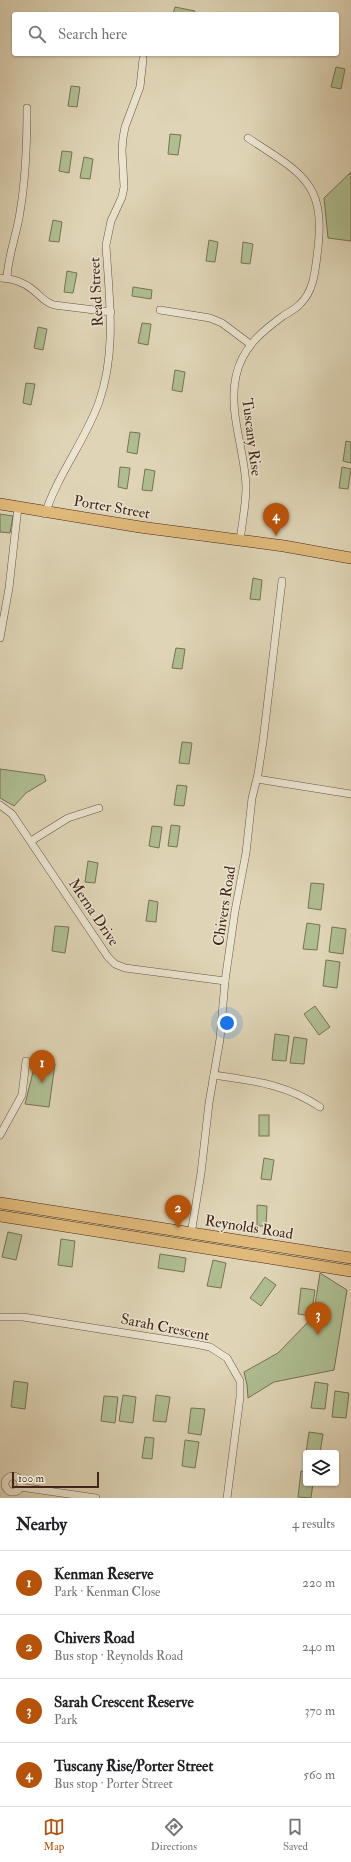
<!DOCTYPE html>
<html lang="en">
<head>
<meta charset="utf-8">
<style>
	:root { --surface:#fff; --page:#f6f6f6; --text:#202124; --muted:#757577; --line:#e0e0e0; --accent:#b45309 }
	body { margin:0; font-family:"IM FELL Double Pica",serif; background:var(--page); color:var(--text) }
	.controls { position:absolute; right:12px; bottom:12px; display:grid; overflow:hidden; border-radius:4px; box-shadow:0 1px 3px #0004 }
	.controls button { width:36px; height:36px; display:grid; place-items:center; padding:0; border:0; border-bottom:1px solid var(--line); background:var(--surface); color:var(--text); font:20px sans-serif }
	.scale { position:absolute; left:12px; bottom:10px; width:87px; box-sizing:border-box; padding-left:4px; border:2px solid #442619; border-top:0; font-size:11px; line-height:14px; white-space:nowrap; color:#442619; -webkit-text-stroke:3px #eae4d0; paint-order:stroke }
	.you { position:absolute; left:227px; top:1023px; width:14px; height:14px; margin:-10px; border:3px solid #fff; border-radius:50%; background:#1a73e8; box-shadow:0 0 0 6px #1a73e833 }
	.badge { display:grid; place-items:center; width:26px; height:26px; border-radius:50%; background:var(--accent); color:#fff; font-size:13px; font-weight:700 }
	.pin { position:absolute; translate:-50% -33px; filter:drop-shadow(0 1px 2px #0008) }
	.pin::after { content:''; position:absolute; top:21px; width:14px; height:12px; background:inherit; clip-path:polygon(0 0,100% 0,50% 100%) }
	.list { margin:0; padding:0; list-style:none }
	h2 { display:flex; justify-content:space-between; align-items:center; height:52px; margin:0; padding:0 16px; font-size:17px }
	h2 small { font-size:13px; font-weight:400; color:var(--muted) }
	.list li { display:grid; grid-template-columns:26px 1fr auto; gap:12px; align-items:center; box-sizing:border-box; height:64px; padding:0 16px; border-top:1px solid var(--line) }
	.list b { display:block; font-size:15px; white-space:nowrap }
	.list p { margin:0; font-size:13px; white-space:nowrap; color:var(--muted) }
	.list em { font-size:13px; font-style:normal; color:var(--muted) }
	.icon { flex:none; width:22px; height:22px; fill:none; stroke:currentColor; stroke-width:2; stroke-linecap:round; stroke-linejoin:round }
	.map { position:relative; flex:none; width:351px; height:1498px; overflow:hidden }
	.search { position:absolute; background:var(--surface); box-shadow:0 1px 3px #0004; left:12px; right:12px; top:12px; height:44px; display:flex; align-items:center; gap:10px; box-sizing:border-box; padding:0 14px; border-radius:4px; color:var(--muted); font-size:15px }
	.sheet { height:308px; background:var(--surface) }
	nav { display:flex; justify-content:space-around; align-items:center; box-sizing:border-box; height:56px; border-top:1px solid var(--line); background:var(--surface); font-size:11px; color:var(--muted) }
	nav a { display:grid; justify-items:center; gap:2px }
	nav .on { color:var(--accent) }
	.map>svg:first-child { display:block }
	.green { fill:#aebe91; stroke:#797255 }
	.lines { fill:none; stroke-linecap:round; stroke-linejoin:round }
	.minor-casing { stroke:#6b5240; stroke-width:8 }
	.primary-casing { stroke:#442619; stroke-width:12 }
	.minor { stroke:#eae4d0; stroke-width:7 }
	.primary { stroke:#e0ba7b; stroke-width:11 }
	.labels { text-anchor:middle; stroke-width:3; stroke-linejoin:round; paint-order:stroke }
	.street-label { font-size:15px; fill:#442619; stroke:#eae4d0 }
</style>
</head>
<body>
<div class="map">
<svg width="351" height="1498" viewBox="0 0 351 1498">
	<rect width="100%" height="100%" fill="#dfd5b6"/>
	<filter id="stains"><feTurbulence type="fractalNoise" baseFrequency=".005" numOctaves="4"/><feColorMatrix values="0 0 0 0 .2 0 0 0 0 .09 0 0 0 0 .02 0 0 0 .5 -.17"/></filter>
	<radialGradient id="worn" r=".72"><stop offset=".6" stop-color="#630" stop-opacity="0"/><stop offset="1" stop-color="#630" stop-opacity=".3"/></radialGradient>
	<g class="green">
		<path d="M175 7 195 11 194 14H173Z"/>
		<path d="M336 67 345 69 341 89 331 87Z"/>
		<path d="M71 86 80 87 77 107 68 106Z"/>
		<path d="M170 134 181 135 178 155 168 154Z"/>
		<path d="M62 151 72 152 69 173 59 171Z"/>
		<path d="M84 157 93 159 90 179 80 178Z"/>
		<path d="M351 172V241L328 238 324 198Z"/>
		<path d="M53 220 62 222 59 242 49 241Z"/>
		<path d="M209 240 218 242 215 262 206 261Z"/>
		<path d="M243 242 253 244 250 264 241 263Z"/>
		<path d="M67 271 77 273 73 293 64 292Z"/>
		<path d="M133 287 152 290 151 299 132 296Z"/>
		<path d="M142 323 151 324 148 345 138 343Z"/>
		<path d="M38 327 47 329 43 350 34 348Z"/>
		<path d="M175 370 185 372 182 392 172 390Z"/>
		<path d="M26 383 35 384 31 405 23 403Z"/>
		<path d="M130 432 140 433 137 454 127 452Z"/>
		<path d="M346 441 351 442V463L343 461Z"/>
		<path d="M120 467 130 468 127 489 118 487Z"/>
		<path d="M342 467 351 469 348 489 339 488Z"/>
		<path d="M145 469 155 471 152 491 142 490Z"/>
		<path d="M0 514 13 516 10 533 0 532Z"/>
		<path d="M253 578 262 580 260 600 250 599Z"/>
		<path d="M176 648 185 649 182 669 172 668Z"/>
		<path d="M182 742 192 743 189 764 179 763Z"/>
		<path d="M0 769 44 775 46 781 26 793 14 806 0 798Z"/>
		<path d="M177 785 187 786 184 806 174 805Z"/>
		<path d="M171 825 180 826 177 847 168 846Z"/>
		<path d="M152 826 162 827 159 848 149 846Z"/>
		<path d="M88 861 98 863 95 883 85 882Z"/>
		<path d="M311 883 324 884 321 910 308 908Z"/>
		<path d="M149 900 158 902 156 922 146 921Z"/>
		<path d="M307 923 320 925 317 950 303 949Z"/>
		<path d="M55 926 69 927 65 953 52 951Z"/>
		<path d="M332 927 346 929 343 954 329 952Z"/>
		<path d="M326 960 340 962 337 988 323 986Z"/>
		<path d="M315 1006 330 1027 319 1035 304 1014Z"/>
		<path d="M275 1034 289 1036 286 1061 272 1060Z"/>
		<path d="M294 1037 307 1039 304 1064 290 1063Z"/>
		<path d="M55 1064 49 1107 25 1104 34 1068Z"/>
		<rect x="259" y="1115" width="10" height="21"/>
		<path d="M264 1158 274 1160 271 1180 261 1179Z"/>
		<path d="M257 1205 267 1206 266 1226H257Z"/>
		<path d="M8 1232 22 1235 16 1260 2 1257Z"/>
		<path d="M61 1239 75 1241 72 1267 58 1265Z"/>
		<path d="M160 1254 186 1258 184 1272 158 1268Z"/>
		<path d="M213 1260 226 1263 221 1288 207 1286Z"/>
		<path d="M320 1273 347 1290 334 1370 274 1382 248 1398 247 1385 244 1372 278 1353 313 1317Z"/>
		<path d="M265 1277 276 1285 261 1306 250 1298Z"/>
		<path d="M301 1288 315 1290 311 1316 298 1314Z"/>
		<path d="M14 1381 28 1383 25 1409 11 1407Z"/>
		<path d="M315 1382 328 1384 325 1409 311 1408Z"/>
		<path d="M335 1391 349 1393 346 1418 332 1417Z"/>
		<path d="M123 1395 136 1397 133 1423 119 1421Z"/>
		<path d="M156 1395 170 1397 166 1422 153 1421Z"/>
		<path d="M104 1396 118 1397 115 1423 101 1421Z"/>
		<path d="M191 1408 205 1409 201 1435 188 1433Z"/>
		<path d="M309 1432 323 1434 320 1453H306Z"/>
		<path d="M145 1437 154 1438 152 1459 142 1458Z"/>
		<path d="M185 1440 199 1442 195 1468 182 1466Z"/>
		<path d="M301 1471 306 1472V1483H313L311 1498 298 1497Z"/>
	</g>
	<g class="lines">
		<defs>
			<g id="minor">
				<path d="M0 278C11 278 24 282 33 290 41 296 44 302 54 305L111 312"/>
				<path d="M7 278C8 255 17 234 20 212 26 177 27 143 27 108"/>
				<path d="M160 310 210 318 222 323 250 344"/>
				<path d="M45 514C58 474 85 441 99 402 117 351 109 297 106 245L111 221 122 197 124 187 122 150 123 138 125 127 140 87 143 59"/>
				<path d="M240 541C242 523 246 505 246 487 245 450 228 413 236 376 242 348 261 332 283 316 289 312 296 309 300 304 313 292 315 273 317 256 327 183 304 175 248 138"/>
				<path d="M0 638 9 588 18 507"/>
				<path d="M257 779 351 794"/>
				<path d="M0 805 12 814 108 957 115 964 125 968 225 981"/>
				<path d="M31 841 68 818 99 808"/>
				<path d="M214 1075C254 1081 286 1084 320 1107"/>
				<path d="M0 1135 22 1095 26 1061"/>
				<path d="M191 1234 201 1173 209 1103 220 1039 225 981 235 911 246 853 252 798 258 774 263 741 282 581"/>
				<path d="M0 1317H23L195 1344 210 1347 227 1358 240 1381V1397L227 1498"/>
				<circle cx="13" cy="1484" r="8"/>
				<path d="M20 1487 96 1498"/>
			</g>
			<g id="primary">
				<path d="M0 504 140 527 284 546 351 558"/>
				<path d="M0 1203 351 1258"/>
				<path d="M0 1216 351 1271"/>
			</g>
		</defs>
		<use href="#minor" class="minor-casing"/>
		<use href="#primary" class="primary-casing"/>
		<use href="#minor" class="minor"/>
		<use href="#primary" class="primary"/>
	</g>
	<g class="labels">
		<g class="street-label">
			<text transform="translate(96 292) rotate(-93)" y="5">Read Street</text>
			<text transform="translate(252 437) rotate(83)" y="5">Tuscany Rise</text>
			<text transform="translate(112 507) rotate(10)" y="5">Porter Street</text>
			<text transform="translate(224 906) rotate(-81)" y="5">Chivers Road</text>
			<text transform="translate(94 912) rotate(56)" y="5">Merna Drive</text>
			<text transform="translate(249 1227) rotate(9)" y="5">Reynolds Road</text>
			<text transform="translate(165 1327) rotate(11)" y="5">Sarah Crescent</text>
		</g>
	</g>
	<rect width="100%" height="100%" filter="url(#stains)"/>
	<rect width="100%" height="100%" fill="url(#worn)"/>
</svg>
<div class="controls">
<button><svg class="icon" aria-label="layers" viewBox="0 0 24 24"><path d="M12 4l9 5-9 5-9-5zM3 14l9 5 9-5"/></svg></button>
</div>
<div class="scale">100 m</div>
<div class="you"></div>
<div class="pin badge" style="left:42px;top:1083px">1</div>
<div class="pin badge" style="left:178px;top:1228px">2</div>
<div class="pin badge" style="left:318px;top:1335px">3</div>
<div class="pin badge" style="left:276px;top:536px">4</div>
<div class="search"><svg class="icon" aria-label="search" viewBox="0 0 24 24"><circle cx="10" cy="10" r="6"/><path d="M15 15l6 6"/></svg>Search here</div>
</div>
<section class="sheet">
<h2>Nearby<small>4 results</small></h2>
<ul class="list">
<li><span class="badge">1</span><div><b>Kenman Reserve</b><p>Park · Kenman Close</p></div><em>220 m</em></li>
<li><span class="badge">2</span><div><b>Chivers Road</b><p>Bus stop · Reynolds Road</p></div><em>240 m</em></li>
<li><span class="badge">3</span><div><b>Sarah Crescent Reserve</b><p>Park</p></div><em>370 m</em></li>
<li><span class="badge">4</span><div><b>Tuscany Rise/Porter Street</b><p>Bus stop · Porter Street</p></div><em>560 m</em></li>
</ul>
</section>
<nav>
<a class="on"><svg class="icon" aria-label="map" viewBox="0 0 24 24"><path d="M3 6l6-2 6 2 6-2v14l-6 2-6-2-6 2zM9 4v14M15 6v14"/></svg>Map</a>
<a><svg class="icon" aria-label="directions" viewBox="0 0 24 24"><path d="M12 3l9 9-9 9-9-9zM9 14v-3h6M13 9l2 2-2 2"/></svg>Directions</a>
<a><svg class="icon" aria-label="saved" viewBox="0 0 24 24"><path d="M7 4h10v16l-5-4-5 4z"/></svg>Saved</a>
</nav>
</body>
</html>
